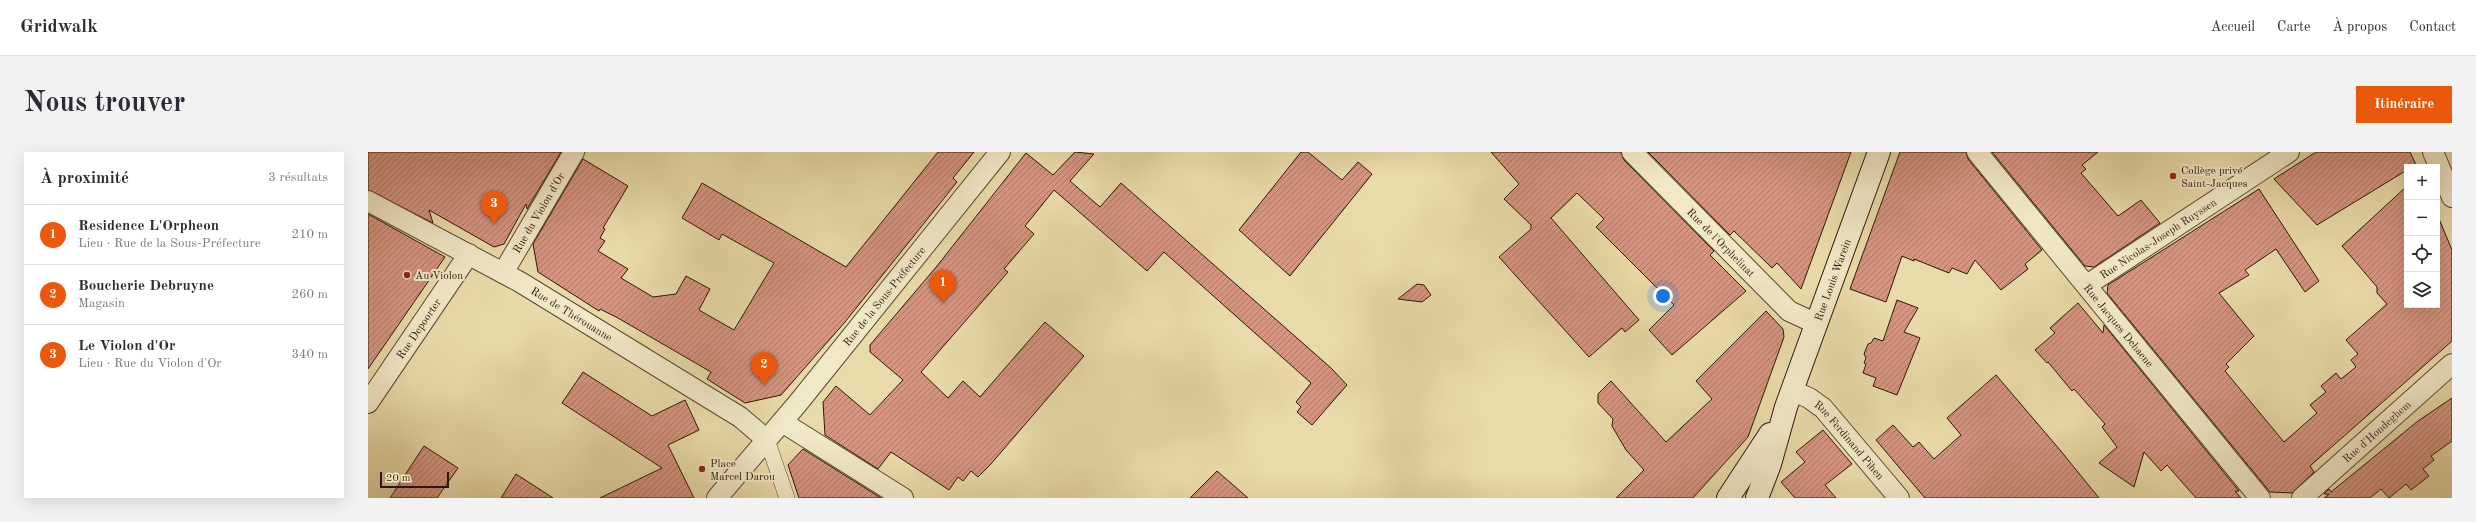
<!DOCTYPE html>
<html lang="fr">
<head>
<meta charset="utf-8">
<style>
	:root { --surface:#fff; --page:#f2f2f3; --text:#2b2b33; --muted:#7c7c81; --line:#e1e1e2; --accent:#ea580c }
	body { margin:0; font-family:"Old Standard TT",serif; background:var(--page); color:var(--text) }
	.controls { position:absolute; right:12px; top:12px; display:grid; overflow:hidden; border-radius:0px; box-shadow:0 4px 16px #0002 }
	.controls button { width:36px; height:36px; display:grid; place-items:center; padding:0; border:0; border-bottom:1px solid var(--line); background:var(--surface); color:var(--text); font:20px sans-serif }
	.scale { position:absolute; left:12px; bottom:10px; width:69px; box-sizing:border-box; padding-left:4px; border:2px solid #2c1707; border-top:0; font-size:11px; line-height:14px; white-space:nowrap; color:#2c1707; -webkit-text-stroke:3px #f1e8c7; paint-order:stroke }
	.you { position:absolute; left:1295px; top:144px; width:14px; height:14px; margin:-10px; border:3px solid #fff; border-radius:50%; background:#1a73e8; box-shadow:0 0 0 6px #1a73e833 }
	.badge { display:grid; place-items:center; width:26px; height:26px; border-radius:50%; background:var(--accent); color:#fff; font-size:13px; font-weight:700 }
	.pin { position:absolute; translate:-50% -33px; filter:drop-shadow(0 1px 2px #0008) }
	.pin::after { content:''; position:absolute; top:21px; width:14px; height:12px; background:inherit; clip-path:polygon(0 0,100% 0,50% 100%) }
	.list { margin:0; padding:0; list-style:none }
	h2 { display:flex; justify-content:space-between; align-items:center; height:52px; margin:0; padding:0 16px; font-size:17px }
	h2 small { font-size:13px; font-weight:400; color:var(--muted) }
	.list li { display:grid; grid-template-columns:26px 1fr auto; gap:12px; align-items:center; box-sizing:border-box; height:60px; padding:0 16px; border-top:1px solid var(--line) }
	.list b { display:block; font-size:15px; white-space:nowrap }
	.list p { margin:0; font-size:13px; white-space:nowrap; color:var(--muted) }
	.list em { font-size:13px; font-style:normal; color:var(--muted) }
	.icon { flex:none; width:22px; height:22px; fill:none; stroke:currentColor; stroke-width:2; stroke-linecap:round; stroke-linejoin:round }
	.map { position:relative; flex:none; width:2084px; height:346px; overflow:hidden; border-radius:0px }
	header { display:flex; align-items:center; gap:24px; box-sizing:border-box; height:56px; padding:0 20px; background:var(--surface); border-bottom:1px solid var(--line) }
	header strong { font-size:19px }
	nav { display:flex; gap:22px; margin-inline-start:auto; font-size:14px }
	.intro { display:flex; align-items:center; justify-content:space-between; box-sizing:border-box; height:96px; padding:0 24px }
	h1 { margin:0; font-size:28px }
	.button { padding:10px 18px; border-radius:0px; background:var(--accent); color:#fff; font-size:14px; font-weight:700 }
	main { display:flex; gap:24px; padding:0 24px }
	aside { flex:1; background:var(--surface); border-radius:0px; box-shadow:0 4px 16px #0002 }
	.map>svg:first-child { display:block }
	.building { fill:url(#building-hatch); stroke:#2c1707 }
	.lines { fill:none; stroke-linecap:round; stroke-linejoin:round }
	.pedestrian-casing { stroke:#5b4830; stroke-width:16 }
	.minor-casing { stroke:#5b4830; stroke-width:22 }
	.secondary-casing { stroke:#2c1707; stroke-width:24 }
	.pedestrian { stroke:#f1e8c7; stroke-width:15 }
	.minor { stroke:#f1e8c7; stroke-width:20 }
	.secondary { stroke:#f1e8c7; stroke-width:22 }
	.poi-dot { fill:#8f2418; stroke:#f1e8c7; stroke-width:1.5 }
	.labels { text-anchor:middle; stroke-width:4; stroke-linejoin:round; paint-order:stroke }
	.poi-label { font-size:11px; fill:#2c1707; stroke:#f1e8c7; text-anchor:start }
	.street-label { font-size:11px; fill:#2c1707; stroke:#f1e8c7 }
</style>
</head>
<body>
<header>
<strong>Gridwalk</strong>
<nav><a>Accueil</a><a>Carte</a><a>À propos</a><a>Contact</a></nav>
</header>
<div class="intro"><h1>Nous trouver</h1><a class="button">Itinéraire</a></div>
<main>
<aside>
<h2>À proximité<small>3 résultats</small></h2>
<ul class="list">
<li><span class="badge">1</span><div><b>Residence L'Orpheon</b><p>Lieu · Rue de la Sous-Préfecture</p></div><em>210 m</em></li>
<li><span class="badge">2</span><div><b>Boucherie Debruyne</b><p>Magasin</p></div><em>260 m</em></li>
<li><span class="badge">3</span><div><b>Le Violon d'Or</b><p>Lieu · Rue du Violon d'Or</p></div><em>340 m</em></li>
</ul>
</aside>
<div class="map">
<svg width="2084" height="346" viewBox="0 0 2084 346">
	<defs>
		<pattern id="building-hatch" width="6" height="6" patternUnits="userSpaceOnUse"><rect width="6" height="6" fill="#d59581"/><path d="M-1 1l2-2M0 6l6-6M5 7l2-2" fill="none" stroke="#ad7968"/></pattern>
	</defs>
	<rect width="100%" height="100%" fill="#e9dba9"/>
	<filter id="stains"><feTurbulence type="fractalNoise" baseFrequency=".005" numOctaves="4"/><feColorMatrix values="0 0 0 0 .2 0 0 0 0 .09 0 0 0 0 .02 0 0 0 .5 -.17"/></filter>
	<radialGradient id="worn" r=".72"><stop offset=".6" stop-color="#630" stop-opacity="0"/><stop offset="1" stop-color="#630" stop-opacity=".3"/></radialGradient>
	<g class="building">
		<path d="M0 0H193L159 57 158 52 136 92 126 95 61 58 65 71 0 38Z"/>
		<path d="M570 0H606L585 26 589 30 477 170 413 243 377 251 339 227 343 220 250 166 232 157 231 159 170 120 165 92 215 7 260 34 235 76 237 77 232 86 237 89 230 99 260 117 253 126 285 145 308 142 318 124 342 137 331 158 366 178 406 111 354 82 351 88 314 66 334 31 478 115Z"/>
		<path d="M707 0 726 2 702 29 732 55 753 31 963 216 979 233 944 273 929 260 933 255 928 250 943 231 796 100 779 119 686 38 657 74 666 82 636 117 640 120 553 220 580 246 595 229 612 245 677 170 716 204 622 313 610 325 603 319 595 329 590 325 581 338 523 300 510 317 457 283 455 250 468 234 502 263 535 228 502 200V193L569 114 658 1 685 23Z"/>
		<path d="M933 0H940L974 28 990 10 1004 22 922 124 871 78Z"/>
		<path d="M1123 0H1253L1256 8 1346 99 1342 103 1378 139 1304 203 1281 178 1306 153 1228 75 1236 67 1209 41 1183 66 1271 168 1257 180 1254 176 1221 205 1131 105 1163 77V73L1136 47 1151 32Z"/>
		<path d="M1280 0H1483L1433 137 1409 111 1404 116 1366 79 1362 83Z"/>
		<path d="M1532 0H1598L1600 7 1674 98 1657 112 1660 117 1633 138 1607 108 1599 122 1584 116 1581 121 1546 107V109L1534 104 1518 150 1482 137Z"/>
		<path d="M1624 0H1730L1714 13 1718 17 1713 21 1750 64 1773 48 1792 71 1726 115 1717 114Z"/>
		<path d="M1948 0H2042L2048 13 2039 15V18L1949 73 1906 27Z"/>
		<path d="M2039 34V153H2069V62L2084 98V189L1942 314 1946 320 1924 341 1902 340 1739 141 1740 133 1891 37 1951 129 1937 140 1908 97 1877 118 1881 123 1851 141 1886 184 1858 212 1861 215 1857 219 1916 290 1949 261 1942 253 1958 240 1953 234 1968 221 1973 227 1988 215 1983 208 1990 202 1978 188 2019 152 2009 141V135L1974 94Z"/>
		<path d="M0 62 77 105 0 217Z"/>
		<path d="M1049 132 1056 133 1063 143 1054 150 1030 147Z"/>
		<path d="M1529 148 1550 156 1536 180 1552 186 1529 243 1505 234 1508 226 1495 221 1498 212 1496 211 1498 206 1496 202 1500 192 1503 191 1506 186 1515 189Z"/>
		<path d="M1710 151 1735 181 1736 173 1871 339H1867L1873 346H1828L1799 313 1793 319 1776 300 1766 335 1731 311 1749 295 1734 275 1737 272 1706 237 1704 239 1680 210 1679 211 1667 198 1687 181 1682 176Z"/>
		<path d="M1398 159 1415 177 1416 185 1380 285 1325 346H1248L1276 318 1258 298 1244 274 1245 267 1230 251V242L1243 229 1298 290 1344 247 1328 229Z"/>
		<path d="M215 220 284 264 317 248 331 278 300 293 326 346H232L294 316 194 251Z"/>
		<path d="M1628 223 1692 298 1731 346H1557L1508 288 1525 273 1545 295 1551 290 1566 307 1593 283 1579 266Z"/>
		<path d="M2084 246V289L2063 304 2066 308 2055 317 2061 324 2043 338 2038 332 2021 346 2013 337 2002 346H1956L1961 342H1956L1961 337 1963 340 2050 269Z"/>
		<path d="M1455 278 1484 312 1457 333 1468 346H1427L1413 330 1437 310 1428 300Z"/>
		<path d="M56 294 90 316 69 346H22Z"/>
		<path d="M435 297 513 346H431L420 313Z"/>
		<path d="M849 319 880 346H822Z"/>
		<path d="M148 322 185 346H133Z"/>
	</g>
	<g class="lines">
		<defs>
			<path id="pedestrian" d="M399 288 419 346"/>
			<g id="minor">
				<path id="s1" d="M1264 0 1421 159 1449 172"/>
				<path id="s2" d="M1609 0 1892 346"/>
				<path d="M2065 0 2084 45"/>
				<path id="s3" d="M0 49 152 130 372 265 399 288"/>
				<path id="s4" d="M135 121 206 0"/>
				<path id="s5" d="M1719 133 1921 0"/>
				<path id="s6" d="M1425 239 1441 246 1455 256 1531 346"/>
				<path id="s7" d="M0 251 101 102"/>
				<path d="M414 270 535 346"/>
				<path id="s8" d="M349 346 430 251 632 0"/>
				<path id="s9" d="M1934 346 2084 212"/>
			</g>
			<g id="secondary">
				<path d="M1360 346 1402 282"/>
				<path id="s10" d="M1389 346 1402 312 1418 255 1511 0"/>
			</g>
		</defs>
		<use href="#pedestrian" class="pedestrian-casing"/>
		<use href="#minor" class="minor-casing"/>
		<use href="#secondary" class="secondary-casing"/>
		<use href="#pedestrian" class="pedestrian"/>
		<use href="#minor" class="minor"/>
		<use href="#secondary" class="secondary"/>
	</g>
	<g class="poi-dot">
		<circle cx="1805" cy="24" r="4"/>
		<circle cx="39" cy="123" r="4"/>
		<circle cx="334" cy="317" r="4"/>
	</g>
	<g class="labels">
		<g class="poi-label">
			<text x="1813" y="22">Collège privé<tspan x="1813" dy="13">Saint-Jacques</tspan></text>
			<text x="47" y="127">Au Violon</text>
			<text x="342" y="315">Place<tspan x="342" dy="13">Marcel Darou</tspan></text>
		</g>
		<g class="street-label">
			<text dy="4" stroke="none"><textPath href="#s4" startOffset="70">Rue du Violon d'Or</textPath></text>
			<text dy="4" stroke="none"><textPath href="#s5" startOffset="85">Rue Nicolas-Joseph Ruyssen</textPath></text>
			<text dy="4" stroke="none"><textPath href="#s1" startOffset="127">Rue de l'Orphelinat</textPath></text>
			<text dy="4" stroke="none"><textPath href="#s10" startOffset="231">Rue Louis Warein</textPath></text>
			<text dy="4" stroke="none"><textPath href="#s8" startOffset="262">Rue de la Sous-Préfecture</textPath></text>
			<text dy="4" stroke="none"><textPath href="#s3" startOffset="233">Rue de Thérouanne</textPath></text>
			<text dy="4" stroke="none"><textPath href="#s2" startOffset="224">Rue Jacques Dehaene</textPath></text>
			<text dy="4" stroke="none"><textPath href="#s7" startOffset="90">Rue Depoorter</textPath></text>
			<text dy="4" stroke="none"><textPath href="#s9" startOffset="100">Rue d'Hondeghem</textPath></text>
			<text dy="4" stroke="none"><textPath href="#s6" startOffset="76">Rue Ferdinand Pihen</textPath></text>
		</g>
	</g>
	<rect width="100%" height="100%" filter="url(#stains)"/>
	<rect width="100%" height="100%" fill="url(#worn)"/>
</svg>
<div class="controls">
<button>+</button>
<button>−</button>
<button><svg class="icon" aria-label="locate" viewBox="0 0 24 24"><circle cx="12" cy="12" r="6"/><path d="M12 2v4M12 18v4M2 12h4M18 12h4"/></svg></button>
<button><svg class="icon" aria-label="layers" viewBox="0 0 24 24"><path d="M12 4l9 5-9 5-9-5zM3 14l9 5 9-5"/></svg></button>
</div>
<div class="scale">20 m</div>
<div class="you"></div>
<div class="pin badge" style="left:575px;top:151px">1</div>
<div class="pin badge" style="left:396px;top:233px">2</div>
<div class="pin badge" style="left:126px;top:72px">3</div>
</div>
</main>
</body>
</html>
